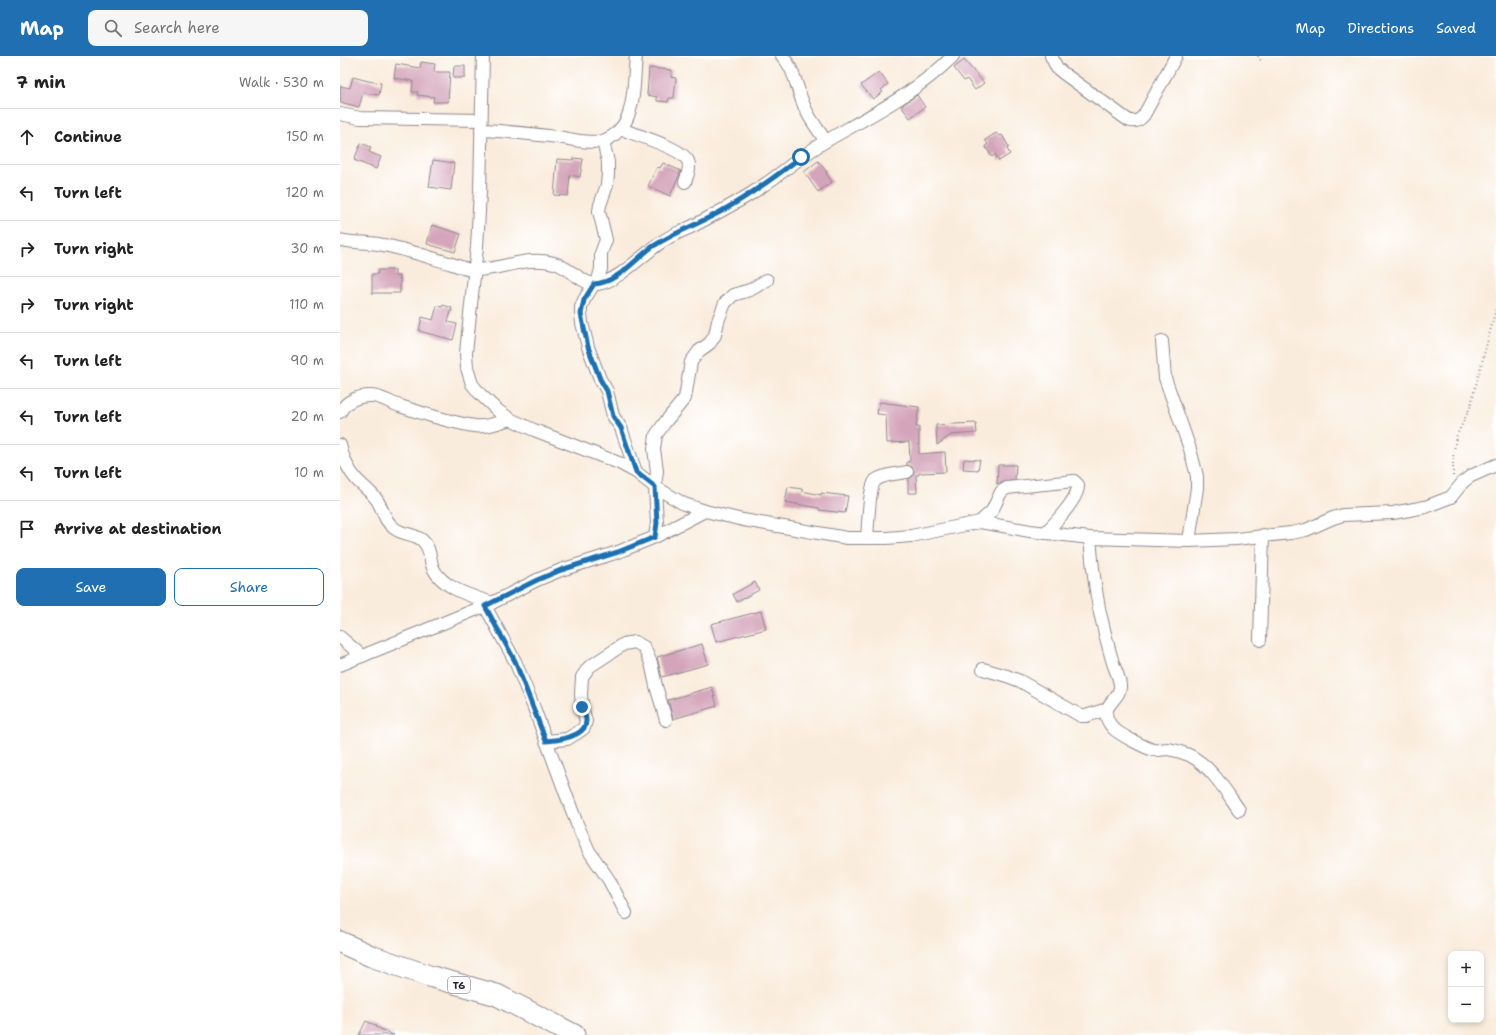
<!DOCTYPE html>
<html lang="en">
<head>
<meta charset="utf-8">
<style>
	:root { --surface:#fff; --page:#f6f6f6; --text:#222; --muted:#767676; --line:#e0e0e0; --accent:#1f6fb2 }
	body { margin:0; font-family:"Shantell Sans",sans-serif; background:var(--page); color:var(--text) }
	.controls { position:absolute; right:12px; bottom:12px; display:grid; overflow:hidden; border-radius:8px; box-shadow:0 2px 6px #0003 }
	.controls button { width:36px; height:36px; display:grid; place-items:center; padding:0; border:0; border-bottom:1px solid var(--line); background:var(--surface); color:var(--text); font:20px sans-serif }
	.stop { position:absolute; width:12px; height:12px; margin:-9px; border:3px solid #1f6fb2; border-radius:50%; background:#fff }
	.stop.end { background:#1f6fb2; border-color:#fff; box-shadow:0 1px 4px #0008 }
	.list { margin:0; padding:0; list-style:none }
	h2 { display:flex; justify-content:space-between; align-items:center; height:52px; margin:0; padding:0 16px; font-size:17px }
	h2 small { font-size:13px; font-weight:400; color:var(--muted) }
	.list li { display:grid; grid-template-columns:26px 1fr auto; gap:12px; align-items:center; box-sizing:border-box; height:56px; padding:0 16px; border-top:1px solid var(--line) }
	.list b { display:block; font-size:15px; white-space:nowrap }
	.list em { font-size:13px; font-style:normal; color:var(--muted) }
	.actions { display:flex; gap:8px; padding:12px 16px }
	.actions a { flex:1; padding:9px 0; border:1px solid var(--accent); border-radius:8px; text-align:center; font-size:14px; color:var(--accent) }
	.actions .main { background:var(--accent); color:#fff }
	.icon { flex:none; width:22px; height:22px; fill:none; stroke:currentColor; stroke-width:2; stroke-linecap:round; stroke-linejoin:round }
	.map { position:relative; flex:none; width:1156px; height:979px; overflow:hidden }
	header { display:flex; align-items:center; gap:24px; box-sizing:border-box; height:56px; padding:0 20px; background:var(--accent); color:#fff }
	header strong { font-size:19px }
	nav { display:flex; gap:22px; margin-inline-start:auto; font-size:14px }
	.search { width:280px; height:36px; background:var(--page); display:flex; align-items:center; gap:10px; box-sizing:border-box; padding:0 14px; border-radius:8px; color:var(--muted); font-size:15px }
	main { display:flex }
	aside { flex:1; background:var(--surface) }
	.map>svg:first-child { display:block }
	.building { fill:#d4a4ba }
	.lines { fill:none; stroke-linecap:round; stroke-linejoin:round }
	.street-casing { stroke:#8e878c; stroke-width:14 }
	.highway-casing { stroke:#8e878c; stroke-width:23 }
	.path { stroke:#8e878c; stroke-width:2; stroke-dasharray:1 3; stroke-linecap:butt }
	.street { stroke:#fff; stroke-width:12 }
	.highway { stroke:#fff; stroke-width:21 }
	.route { stroke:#1f6fb2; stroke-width:5 }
	.labels { text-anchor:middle; stroke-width:3.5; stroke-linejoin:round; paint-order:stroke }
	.shield { fill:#fff; stroke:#646476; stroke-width:1 }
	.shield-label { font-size:10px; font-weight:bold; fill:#22223b }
</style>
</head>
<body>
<header>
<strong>Map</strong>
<div class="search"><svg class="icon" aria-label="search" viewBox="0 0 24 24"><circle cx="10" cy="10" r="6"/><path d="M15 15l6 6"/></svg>Search here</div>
<nav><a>Map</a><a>Directions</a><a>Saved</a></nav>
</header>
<main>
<aside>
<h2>7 min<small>Walk · 530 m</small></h2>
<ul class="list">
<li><svg class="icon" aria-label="ahead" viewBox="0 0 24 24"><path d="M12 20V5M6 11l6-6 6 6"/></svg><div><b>Continue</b></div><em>150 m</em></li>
<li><svg class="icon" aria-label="left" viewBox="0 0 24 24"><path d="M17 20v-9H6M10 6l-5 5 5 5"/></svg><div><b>Turn left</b></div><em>120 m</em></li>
<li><svg class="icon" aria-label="right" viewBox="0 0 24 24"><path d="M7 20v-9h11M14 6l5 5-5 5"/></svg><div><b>Turn right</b></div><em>30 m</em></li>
<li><svg class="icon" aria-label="right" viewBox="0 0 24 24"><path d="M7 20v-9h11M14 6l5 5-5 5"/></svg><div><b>Turn right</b></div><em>110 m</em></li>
<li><svg class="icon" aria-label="left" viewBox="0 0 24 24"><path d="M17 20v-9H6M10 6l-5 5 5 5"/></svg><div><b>Turn left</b></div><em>90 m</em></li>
<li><svg class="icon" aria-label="left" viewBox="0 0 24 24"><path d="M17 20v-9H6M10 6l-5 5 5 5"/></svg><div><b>Turn left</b></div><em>20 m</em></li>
<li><svg class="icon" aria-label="left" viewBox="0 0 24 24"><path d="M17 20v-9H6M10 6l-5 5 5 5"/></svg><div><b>Turn left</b></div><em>10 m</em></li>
<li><svg class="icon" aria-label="arrive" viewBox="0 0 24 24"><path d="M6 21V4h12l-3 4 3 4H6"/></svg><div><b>Arrive at destination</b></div></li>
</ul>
<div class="actions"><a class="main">Save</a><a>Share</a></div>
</aside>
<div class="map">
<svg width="1156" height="979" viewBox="0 0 1156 979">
	<rect width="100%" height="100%" fill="#fff"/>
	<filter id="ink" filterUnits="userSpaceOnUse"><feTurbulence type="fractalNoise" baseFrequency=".025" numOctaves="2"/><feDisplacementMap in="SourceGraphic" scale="8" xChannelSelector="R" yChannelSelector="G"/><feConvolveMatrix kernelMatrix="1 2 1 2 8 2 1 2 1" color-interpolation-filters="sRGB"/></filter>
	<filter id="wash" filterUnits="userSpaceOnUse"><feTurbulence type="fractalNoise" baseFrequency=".012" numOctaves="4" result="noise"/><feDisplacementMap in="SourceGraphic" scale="16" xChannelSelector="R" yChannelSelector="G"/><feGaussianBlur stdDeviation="0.9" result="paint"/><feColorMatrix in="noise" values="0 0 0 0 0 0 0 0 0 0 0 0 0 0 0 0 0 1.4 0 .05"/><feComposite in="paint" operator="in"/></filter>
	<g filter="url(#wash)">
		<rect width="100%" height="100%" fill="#f9ecdc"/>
		<g id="blocks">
			<g class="building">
				<path d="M624 4 644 27 635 34 627 23 624 25 614 12Z"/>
				<path d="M81 6 95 8 94 16H110L108 46H93L94 41 77 39 78 36H72L73 25 54 22 56 8 80 12Z"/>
				<path d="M114 10H125V22H113Z"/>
				<path d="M309 12 332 14 331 21 336 22 334 42H329L328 46 317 45V41L307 39Z"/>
				<path d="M539 16 548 28 541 34 543 36 533 43 521 29Z"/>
				<path d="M13 21 28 25 41 27 39 39 23 37 19 51 0 46V30L10 32Z"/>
				<path d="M577 39 585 51 570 62 561 50Z"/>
				<path d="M656 77 659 80 662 79 669 91 667 93 670 98 659 105 655 98 652 101 645 90 648 88 645 84Z"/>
				<path d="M21 87 31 91 29 96 41 101 36 113 14 104Z"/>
				<path d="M234 102 243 103 240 121 230 119 228 140 214 139 217 103 233 104Z"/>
				<path d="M93 104 114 107 111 134 89 131Z"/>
				<path d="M478 105 487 116 486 117 492 126 478 136 464 116Z"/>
				<path d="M323 107 341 115 330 140 308 130 317 111 320 112Z"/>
				<path d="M92 169 121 178 115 196 87 188Z"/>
				<path d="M38 214H55V220H60V237H32V218H38Z"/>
				<path d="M103 249 112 252 108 266 117 268 113 284 79 275 82 261 93 264 97 250 102 251Z"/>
				<path d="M539 346 579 351 576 371H579V398L605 396 606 416 579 417V419H576L577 437H568V424L572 421 574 415 572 411 567 409V406L570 405 569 386 547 387 546 359 537 358Z"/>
				<path d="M636 367 637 377 611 379 597 389 596 369Z"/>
				<path d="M624 403 640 404 638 414 623 413Z"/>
				<path d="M658 409H676L675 424 657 428Z"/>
				<path d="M448 431 462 433V435L481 439V437L508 440 505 457 479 454V452L445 446Z"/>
				<path d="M415 526 419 534 397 546 393 538Z"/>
				<path d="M421 555 426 573 376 586 371 568Z"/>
				<path d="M362 588 368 608 322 621 317 601Z"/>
				<path d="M372 631 377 650 333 663 328 644Z"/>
				<path d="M26 965 37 970 36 971 54 979H19Z"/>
			</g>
		</g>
	</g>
	<g filter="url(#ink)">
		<use href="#blocks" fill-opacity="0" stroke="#8e878c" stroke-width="1"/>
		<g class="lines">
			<defs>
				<g id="street">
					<path d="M143 0 140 136 137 191 126 297 127 312 132 328 140 338 157 354 170 363 194 374 279 407 296 416 315 431 344 448 365 455 403 464 507 482H547L571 480 640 466 690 475 750 482 849 485 896 483 951 477 966 474 993 462 1003 459 1053 457 1085 451 1111 441 1123 426 1131 420 1156 409"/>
					<path d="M442 0C456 14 457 37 466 54 471 65 479 75 486 85"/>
					<path d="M711 0 717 12 723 17 788 64C795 67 799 65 804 59L836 0"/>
					<path d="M0 58 20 62 141 64"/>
					<path d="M281 73C296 79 342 92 348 105 351 112 347 120 345 126"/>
					<path d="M141 74C167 75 191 78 217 81 232 83 248 88 262 85 274 82 284 71 288 60 295 42 294 20 296 0"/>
					<path d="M0 184C13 187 25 186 38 188 63 192 88 201 112 208 119 210 128 215 135 214 161 214 188 199 214 207 228 210 244 230 257 228 278 226 305 196 323 185 332 179 342 175 351 171 372 160 393 149 412 137 438 121 460 100 486 85 531 59 576 37 613 0"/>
					<path d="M254 228 244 244 241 251V258L242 267 248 291 260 323 267 335 273 360 281 372 296 416"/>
					<path d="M257 228 261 213V197L266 184 259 155 260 149 267 129 268 118V106L263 85"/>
					<path d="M822 285 825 322 850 393 857 420V432L849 485"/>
					<path d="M0 356C6 345 18 340 31 340 41 340 50 347 60 350 84 358 109 366 134 370 146 372 159 366 170 363"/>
					<path d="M0 389C3 402 8 414 17 424 24 431 31 436 37 444 43 453 44 465 54 472 62 479 73 477 82 484 91 492 89 502 93 512 103 533 132 540 152 547"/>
					<path d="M640 466 652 455 661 436 667 432 734 425 738 429C739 442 714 468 705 477"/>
					<path d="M315 481 317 467 315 431 317 415 314 393 316 379 326 365 345 342 351 306 359 295 370 287 375 279 378 265 385 247 393 239 410 234 427 224"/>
					<path d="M527 482C528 472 529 429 536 424 544 418 558 418 567 416"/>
					<path d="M750 482C752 507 755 532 760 557 764 573 768 591 773 607 775 614 780 622 780 630 781 645 754 650 773 672 778 678 806 692 813 694 818 695 823 693 828 693 835 694 842 696 849 699 871 710 886 735 899 754"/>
					<path d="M145 550 175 605 194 652 237 768 249 795 269 824 286 857"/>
					<path d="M0 581 22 600"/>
					<path d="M920 584 923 479"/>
					<path d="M0 609 152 547 197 524 221 514 278 496 315 481 365 455"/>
					<path d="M643 613 667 620 680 625 741 660H746L767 653"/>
					<path d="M206 685 227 683 237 677 244 672 246 665 242 651 241 638 242 621 249 611 284 588 295 586 304 591 311 607 316 630 326 664"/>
				</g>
				<path id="highway" d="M0 886 31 900 89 920 157 939 234 979"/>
			</defs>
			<use href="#street" class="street-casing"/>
			<use href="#highway" class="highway-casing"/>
			<g class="path">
				<path d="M918 0 921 5"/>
				<path d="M1113 420V402L1116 381 1130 352 1156 253"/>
			</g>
			<use href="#street" class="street"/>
			<use href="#highway" class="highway"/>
		</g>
	</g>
	<g class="lines" filter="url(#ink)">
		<path class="route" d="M242 651C243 655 246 660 246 664 247 681 218 684 206 685L175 605 145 550 197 524 221 514 278 496 315 481 317 467 315 431 296 416 281 372 273 360 267 335 260 323 248 291 241 258 244 244 254 228C277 227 294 204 312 191 333 177 358 168 380 156 409 140 435 121 461 101"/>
	</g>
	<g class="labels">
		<rect class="shield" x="108" y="921" width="22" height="16" rx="3"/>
		<g class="shield-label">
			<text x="119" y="933">T6</text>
		</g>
	</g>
</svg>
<div class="controls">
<button>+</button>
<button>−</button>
</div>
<div class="stop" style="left:461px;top:101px"></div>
<div class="stop end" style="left:242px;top:651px"></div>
</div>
</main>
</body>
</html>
